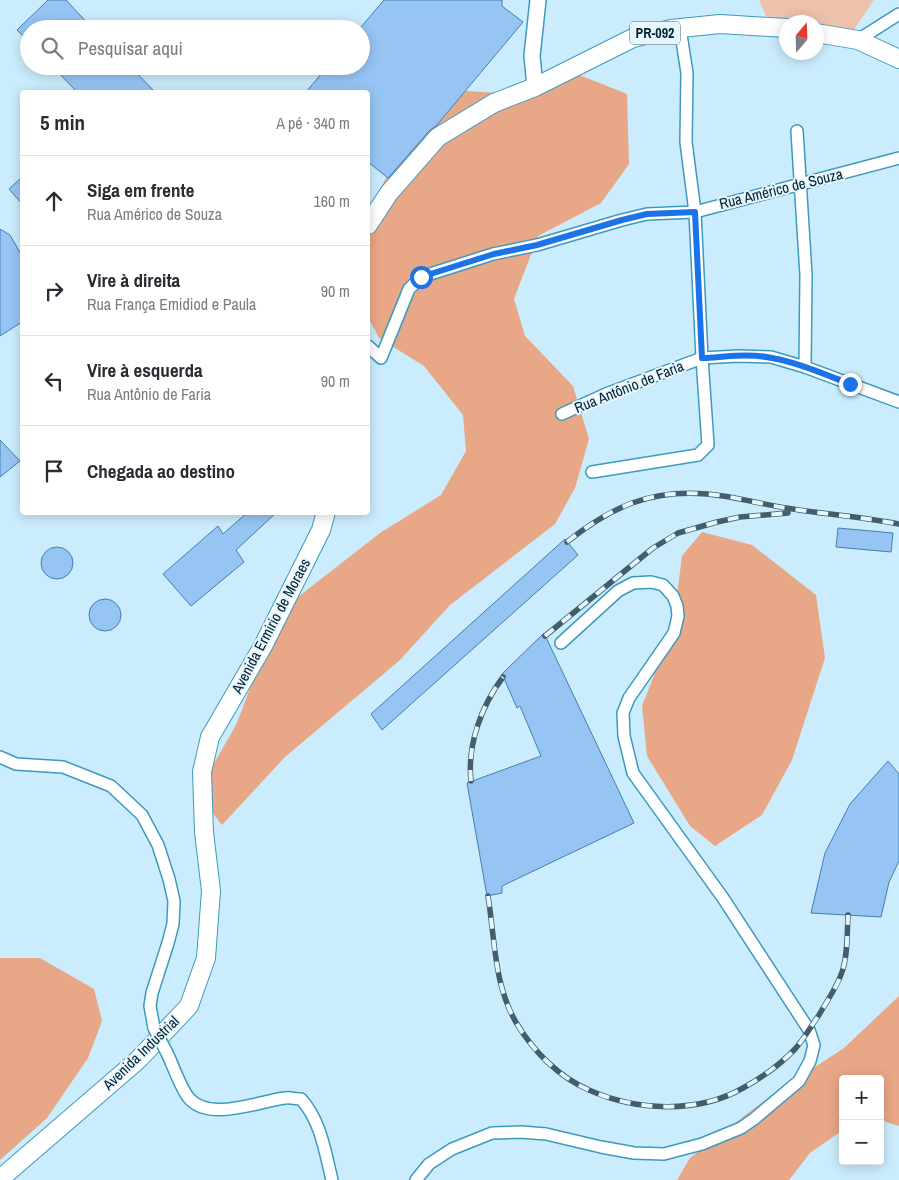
<!DOCTYPE html>
<html lang="pt">
<head>
<meta charset="utf-8">
<style>
	:root { --surface:#fff; --page:#f2f2f3; --text:#2b2b33; --muted:#7c7c81; --line:#e1e1e2 }
	body { margin:0; font-family:"Archivo Narrow",sans-serif; background:var(--page); color:var(--text) }
	.controls { position:absolute; right:15px; bottom:15px; display:grid; overflow:hidden; border-radius:5px; box-shadow:0 2px 12px #0003 }
	.controls button { width:45px; height:45px; display:grid; place-items:center; padding:0; border:0; border-bottom:1px solid var(--line); background:var(--surface); color:var(--text); font:25px sans-serif }
	.compass { position:absolute; left:779px; top:15px; width:45px; height:45px; border-radius:50%; background:var(--surface); box-shadow:0 2px 12px #0003; rotate:19deg }
	.stop { position:absolute; width:15px; height:15px; margin:-11px; border:4px solid #1a73e8; border-radius:50%; background:#fff }
	.stop.end { background:#1a73e8; border-color:#fff; box-shadow:0 1px 5px #0008 }
	.list { margin:0; padding:0; list-style:none }
	h2 { display:flex; justify-content:space-between; align-items:center; height:65px; margin:0; padding:0 20px; font-size:21px }
	h2 small { font-size:16px; font-weight:400; color:var(--muted) }
	.list li { display:grid; grid-template-columns:32px 1fr auto; gap:15px; align-items:center; box-sizing:border-box; height:90px; padding:0 20px; border-top:1px solid var(--line) }
	.list b { display:block; font-size:19px; white-space:nowrap }
	.list p { margin:0; font-size:16px; white-space:nowrap; color:var(--muted) }
	.list em { font-size:16px; font-style:normal; color:var(--muted) }
	.icon { flex:none; width:28px; height:28px; fill:none; stroke:currentColor; stroke-width:2; stroke-linecap:round; stroke-linejoin:round }
	.map { position:relative; flex:none; width:899px; height:1180px; overflow:hidden }
	.search { position:absolute; background:var(--surface); box-shadow:0 2px 12px #0003; left:20px; top:20px; width:350px; height:55px; display:flex; align-items:center; gap:12px; box-sizing:border-box; padding:0 18px; border-radius:28px; color:var(--muted); font-size:19px }
	.panel { position:absolute; background:var(--surface); box-shadow:0 2px 12px #0003; left:20px; top:90px; width:350px; height:425px; border-radius:5px }
	.map>svg:first-child { display:block }
	.green { fill:#edc2ac }
	.forest { fill:#e8a786 }
	.building { fill:#96c5f3; stroke:#447eb3 }
	.lines { fill:none; stroke-linecap:round; stroke-linejoin:round }
	.minor-casing { stroke:#3d9abf; stroke-width:14 }
	.secondary-casing { stroke:#3d9abf; stroke-width:18 }
	.primary-casing { stroke:#3d9abf; stroke-width:20 }
	.minor { stroke:#fff; stroke-width:11 }
	.secondary { stroke:#fff; stroke-width:15 }
	.primary { stroke:#fff; stroke-width:18 }
	.rail-casing { stroke:#405e6c; stroke-width:5.5 }
	.rail { stroke:#e6f6fe; stroke-width:4; stroke-dasharray:11; stroke-linecap:butt }
	.minor-bridge-casing { stroke:#3d9abf; stroke-width:14; stroke-linecap:butt }
	.minor-bridge { stroke:#fff; stroke-width:11 }
	.route { stroke:#1a73e8; stroke-width:6 }
	.labels { text-anchor:middle; stroke-width:4; stroke-linejoin:round; paint-order:stroke }
	.shield { fill:#e6f6fe; stroke:#48616c; stroke-width:1 }
	.shield-label { font-size:14px; font-weight:bold; fill:#04212d }
	.street-label { font-size:15px; fill:#04212d; stroke:#e6f6fe }
</style>
</head>
<body>
<div class="map">
<svg width="899" height="1180" viewBox="0 0 899 1180">
	<rect width="100%" height="100%" fill="#cbecfc"/>
	<path class="green" d="M759 0H874L853 31 817 25 816 22H803L766 16Z"/>
	<g class="forest">
		<path d="M577 74 627 94 629 164 601 203 538 236 514 299 525 336 573 386 589 439 575 488 555 524 450 605 400 660 285 757 222 825 197 793 236 725 280 611 380 533 441 495 466 451 463 415 424 366 379 338 368 317V218L372 203 416 125 466 91 517 94Z"/>
		<path d="M702 532 752 545 816 595 825 658 792 760 762 815 715 846 690 826 647 756 642 706 673 627 682 556Z"/>
		<path d="M0 958H40L94 989 102 1021 88 1058 47 1118 0 1160Z"/>
		<path d="M899 996V1126L880 1120V1079H843V1130L810 1153 789 1180H677L690 1158 769 1097 844 1048Z"/>
	</g>
	<g class="building">
		<path d="M48 0H66L93 29H29V42L17 30Z"/>
		<path d="M384 0H502V6L523 22 436 126 430 130 388 178 368 162V92H306L328 66H361V27Z"/>
		<path d="M52 66H130L155 92H77Z"/>
		<path d="M22 177V204L9 189Z"/>
		<path d="M0 229 10 235 22 256V322L0 336Z"/>
		<path d="M0 440 20 461 0 477Z"/>
		<path d="M248 512H277L236 550 244 562 191 606 163 574 218 526 223 534Z"/>
		<path d="M838 528 893 533 891 552 836 547Z"/>
		<path d="M565 539 578 555 382 730 371 714Z"/>
		<circle cx="57" cy="563" r="16"/>
		<circle cx="105" cy="615" r="16"/>
		<path d="M544 633 634 823 502 886V893L487 896 467 783 541 756 520 706 517 708 502 674Z"/>
		<path d="M888 761 899 774V861L889 882 881 917 811 913 825 853 850 804Z"/>
	</g>
	<g class="lines">
		<defs>
			<g id="minor">
				<path d="M858 40 899 14"/>
				<path d="M797 131 806 275 805 367"/>
				<path d="M368 346 381 358 409 289 421 277 493 254 537 245 622 220 647 214 695 212 899 158"/>
				<path d="M562 414 606 394 702 358 738 356 771 357 805 367 899 402"/>
				<path d="M592 472 698 455 708 445 702 358 695 212 686 142 687 73 680 28"/>
				<path d="M0 757 16 764 63 767 111 786 142 815 158 845 169 879 174 901 173 924 168 943 152 993 150 1006 154 1028"/>
				<path d="M168 1055C173 1066 181 1088 188 1097 208 1123 259 1101 285 1098 290 1097 295 1099 301 1099 321 1121 325 1152 332 1180"/>
				<path d="M416 1180 429 1164 452 1149 492 1133 521 1132 546 1134 601 1147 634 1153 664 1154 702 1144 741 1128 754 1119 799 1081 810 1061 814 1045 809 1030 723 898 633 773 624 736 623 713 629 698 674 633 678 616 677 606 673 596 663 585 651 582 633 583 618 591 561 643"/>
			</g>
			<path id="secondary" d="M535 87 532 56 538 0"/>
			<g id="primary">
				<path d="M816 33 858 40 899 59"/>
				<path d="M368 225 389 193 438 137 494 103 535 87 633 38 671 29 720 24 786 28"/>
				<path d="M0 1179 138 1060 189 1006 206 958 211 891 204 832 202 772 210 737 263 646 321 530 326 512"/>
			</g>
		</defs>
		<use href="#minor" class="minor-casing"/>
		<use href="#secondary" class="secondary-casing"/>
		<use href="#primary" class="primary-casing"/>
		<use href="#minor" class="minor"/>
		<use href="#secondary" class="secondary"/>
		<use href="#primary" class="primary"/>
		<defs>
			<g id="rail">
				<path d="M567 542C611 507 650 489 707 494 733 496 760 504 786 508 824 514 861 517 899 524"/>
				<path d="M545 636 653 548 678 533 717 522 740 517 788 513"/>
				<path d="M471 781C467 744 482 705 503 677"/>
				<path d="M488 896C495 940 494 986 517 1024 534 1052 559 1077 589 1090 636 1111 698 1114 743 1088 761 1078 781 1064 795 1049 804 1039 811 1026 819 1015 827 1001 837 987 842 972 848 955 847 933 848 915"/>
			</g>
		</defs>
		<use href="#rail" class="rail-casing"/>
		<use href="#rail" class="rail"/>
		<defs>
			<path id="minor-bridge" d="M154 1028 168 1055"/>
		</defs>
		<use href="#minor-bridge" class="minor-bridge-casing"/>
		<use href="#minor-bridge" class="minor-bridge"/>
	</g>
	<g class="lines">
		<path class="route" d="M421 277 494 254 537 245 622 220 647 214 695 212 702 358C725 357 749 353 772 358 799 363 824 374 850 384"/>
	</g>
	<g class="labels">
		<rect class="shield" x="630" y="21.5" width="50" height="23" rx="4"/>
		<g class="shield-label">
			<text x="655" y="38">PR-092</text>
		</g>
		<g class="street-label">
			<text transform="translate(781 189) rotate(-14)" y="5">Rua Américo de Souza</text>
			<text transform="translate(629 387) rotate(-22)" y="5">Rua Antônio de Faria</text>
			<text transform="translate(271 626) rotate(-62)" y="5">Avenida Ermirio de Moraes</text>
			<text transform="translate(141 1053) rotate(-44)" y="5">Avenida Industrial</text>
		</g>
	</g>
</svg>
<div class="controls">
<button>+</button>
<button>−</button>
</div>
<svg class="compass" viewBox="-18 -18 36 36"><path d="M0-13l5 13h-10z" fill="#e53935"/><path d="M0 13l5-13h-10z" fill="#7c7c81"/></svg>
<div class="stop" style="left:421px;top:277px"></div>
<div class="stop end" style="left:850px;top:384px"></div>
<div class="search"><svg class="icon" aria-label="search" viewBox="0 0 24 24"><circle cx="10" cy="10" r="6"/><path d="M15 15l6 6"/></svg>Pesquisar aqui</div>
<section class="panel">
<h2>5 min<small>A pé · 340 m</small></h2>
<ul class="list">
<li><svg class="icon" aria-label="ahead" viewBox="0 0 24 24"><path d="M12 20V5M6 11l6-6 6 6"/></svg><div><b>Siga em frente</b><p>Rua Américo de Souza</p></div><em>160 m</em></li>
<li><svg class="icon" aria-label="right" viewBox="0 0 24 24"><path d="M7 20v-9h11M14 6l5 5-5 5"/></svg><div><b>Vire à direita</b><p>Rua França Emidiod e Paula</p></div><em>90 m</em></li>
<li><svg class="icon" aria-label="left" viewBox="0 0 24 24"><path d="M17 20v-9H6M10 6l-5 5 5 5"/></svg><div><b>Vire à esquerda</b><p>Rua Antônio de Faria</p></div><em>90 m</em></li>
<li><svg class="icon" aria-label="arrive" viewBox="0 0 24 24"><path d="M6 21V4h12l-3 4 3 4H6"/></svg><div><b>Chegada ao destino</b></div></li>
</ul>
</section>
</div>
</body>
</html>
